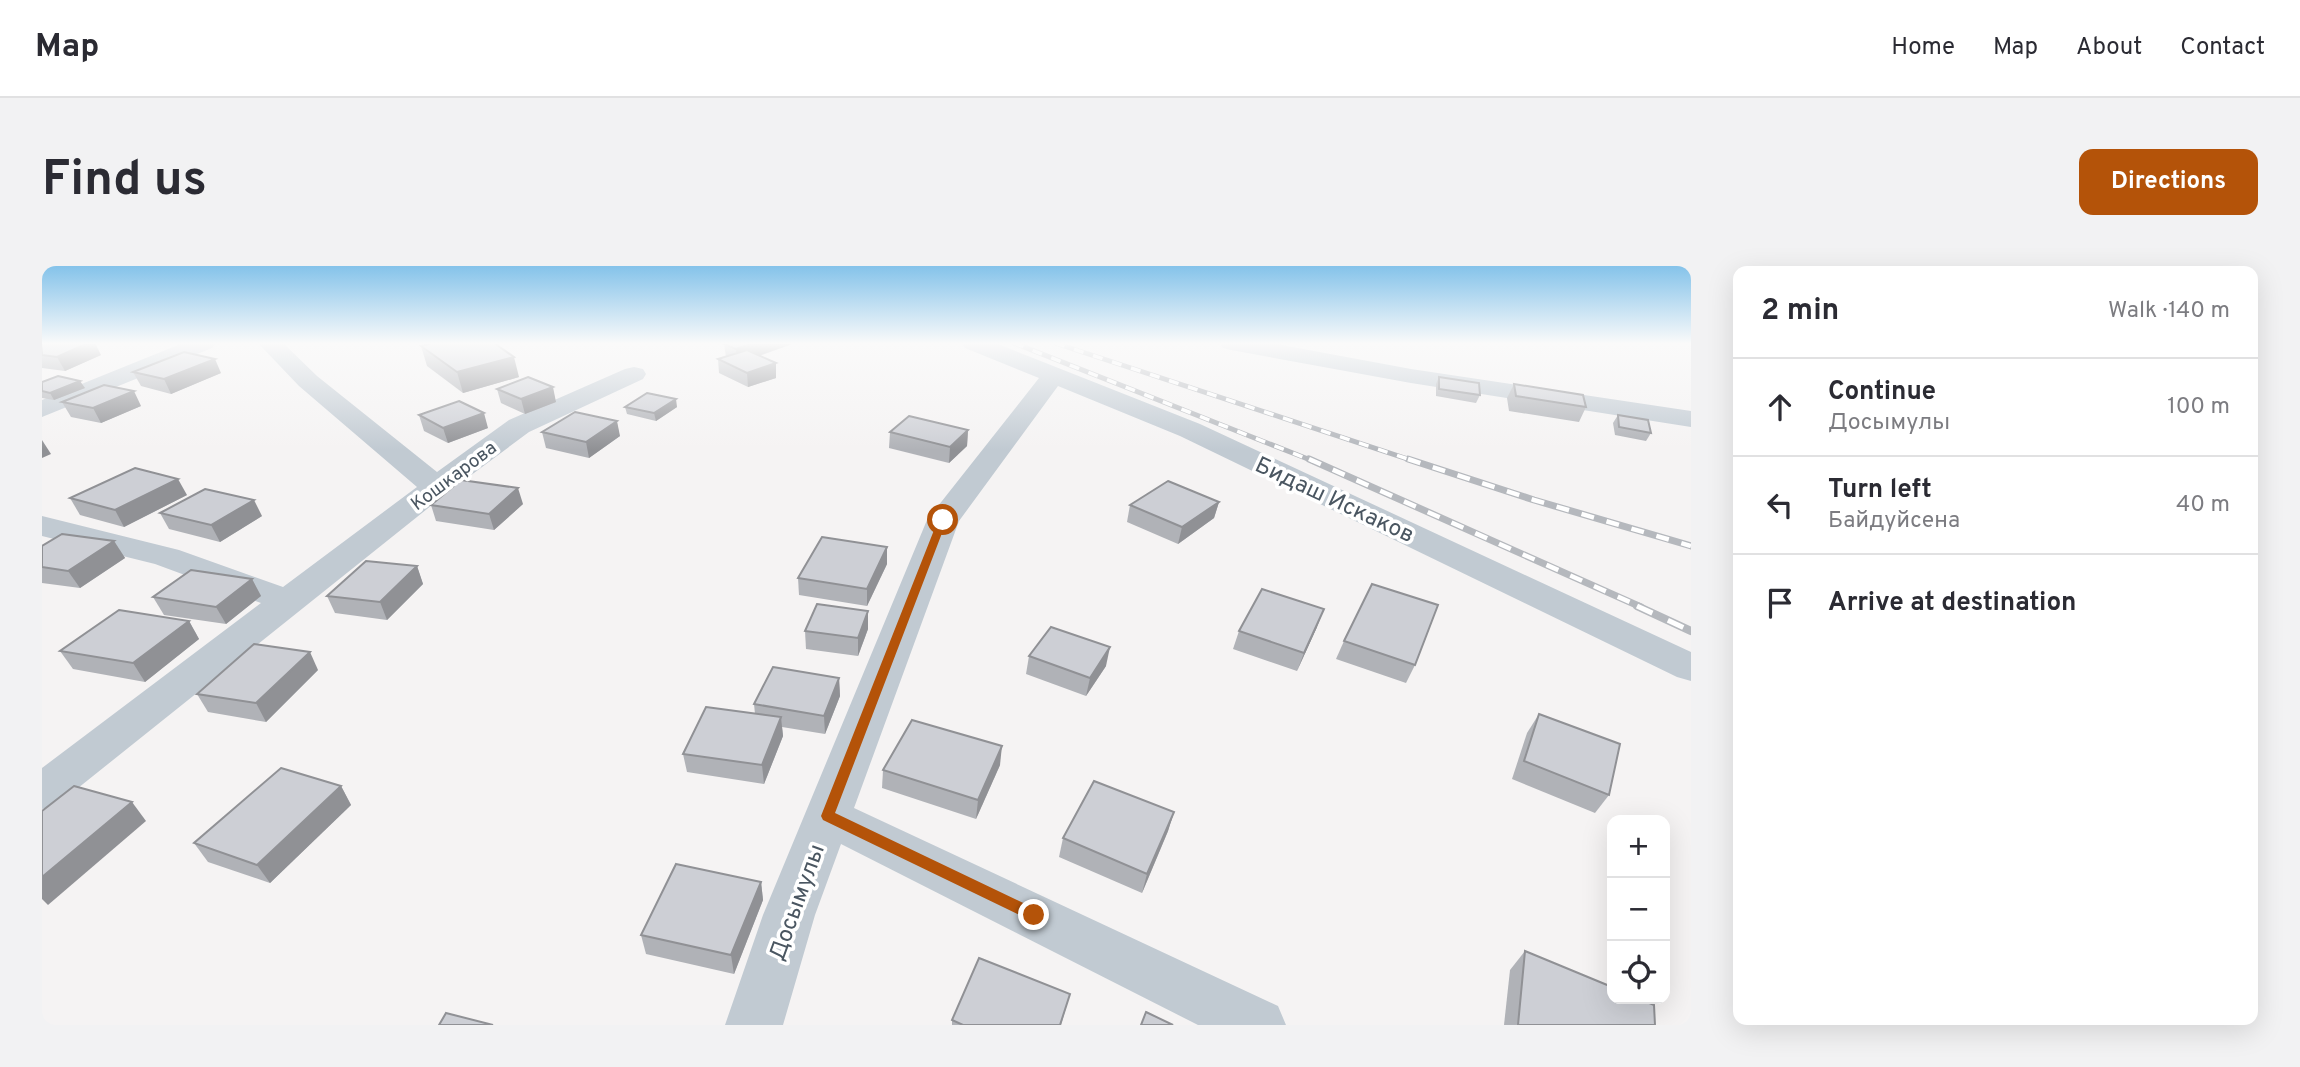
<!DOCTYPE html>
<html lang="en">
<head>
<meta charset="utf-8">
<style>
	:root { --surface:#fff; --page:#f2f2f3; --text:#2b2b33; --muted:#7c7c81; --line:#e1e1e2; --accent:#b45309 }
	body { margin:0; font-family:Overpass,sans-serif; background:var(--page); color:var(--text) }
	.controls { position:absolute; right:21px; bottom:21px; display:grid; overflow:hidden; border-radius:14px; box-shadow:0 7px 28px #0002 }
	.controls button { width:63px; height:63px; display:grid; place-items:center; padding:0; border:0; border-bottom:2px solid var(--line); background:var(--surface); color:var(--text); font:35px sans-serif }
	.stop { position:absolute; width:21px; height:21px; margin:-16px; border:5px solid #b45309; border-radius:50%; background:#fff }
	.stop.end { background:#b45309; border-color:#fff; box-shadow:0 2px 7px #0008 }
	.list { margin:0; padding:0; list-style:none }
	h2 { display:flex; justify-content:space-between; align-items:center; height:91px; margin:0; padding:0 28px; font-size:30px }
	h2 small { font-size:23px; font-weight:400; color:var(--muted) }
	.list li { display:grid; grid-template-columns:46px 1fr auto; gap:21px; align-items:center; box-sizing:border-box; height:98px; padding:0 28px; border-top:2px solid var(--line) }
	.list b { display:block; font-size:26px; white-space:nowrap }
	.list p { margin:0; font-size:23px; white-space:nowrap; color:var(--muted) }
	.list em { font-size:23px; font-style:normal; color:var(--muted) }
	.icon { flex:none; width:38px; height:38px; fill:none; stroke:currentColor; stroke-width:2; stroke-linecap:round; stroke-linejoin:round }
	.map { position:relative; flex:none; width:1649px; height:759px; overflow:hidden; border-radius:14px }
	header { display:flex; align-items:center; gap:42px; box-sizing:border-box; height:98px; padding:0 35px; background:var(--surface); border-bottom:2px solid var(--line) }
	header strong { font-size:33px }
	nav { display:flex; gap:38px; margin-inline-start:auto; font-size:24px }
	.intro { display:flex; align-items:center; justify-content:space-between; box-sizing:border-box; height:168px; padding:0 42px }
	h1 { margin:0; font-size:49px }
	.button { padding:18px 32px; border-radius:14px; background:var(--accent); color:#fff; font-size:24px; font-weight:700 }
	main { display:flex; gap:42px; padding:0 42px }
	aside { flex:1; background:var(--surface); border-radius:14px; box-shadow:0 7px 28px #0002 }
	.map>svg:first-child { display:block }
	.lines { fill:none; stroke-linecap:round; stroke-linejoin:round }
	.minor { fill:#c1cad2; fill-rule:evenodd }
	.rail-far2-casing { stroke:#b5b8bd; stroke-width:5 }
	.rail-far1-casing { stroke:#b5b8bd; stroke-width:7 }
	.rail-casing { stroke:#b5b8bd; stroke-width:8 }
	.rail-far2 { stroke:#fff; stroke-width:3.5; stroke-dasharray:10; stroke-linecap:butt }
	.rail-far1 { stroke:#fff; stroke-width:4.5; stroke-dasharray:13; stroke-linecap:butt }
	.rail { stroke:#fff; stroke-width:5; stroke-dasharray:17; stroke-linecap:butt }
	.wall { fill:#b0b2b7 }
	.shaded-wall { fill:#909195 }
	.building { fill:#cdcfd5; stroke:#909195; stroke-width:2 }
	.route { fill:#b45309 }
	.labels { text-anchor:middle; stroke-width:7; stroke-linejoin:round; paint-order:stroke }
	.far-street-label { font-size:19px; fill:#4a5661; stroke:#fff }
	.street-label { font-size:23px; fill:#4a5661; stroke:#fff }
</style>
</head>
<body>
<header>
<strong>Map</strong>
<nav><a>Home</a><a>Map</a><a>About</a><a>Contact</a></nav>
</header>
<div class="intro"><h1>Find us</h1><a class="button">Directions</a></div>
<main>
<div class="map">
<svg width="1649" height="759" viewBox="0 0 1649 759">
	<rect width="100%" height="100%" fill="#f5f3f3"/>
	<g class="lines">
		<g class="minor">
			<path d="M141 77H173L170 82 0 151V134Z"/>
			<path d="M216 77H241L275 110 395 206 467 154 583 103 592 101 601 103 604 108 601 113 487 166 405 227 16 538 0 543V502L219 337 113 298 0 270V250L137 284 241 321 375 221 257 120Z"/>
			<path d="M920 77H953L1158 158 1649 386V415L1635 411 1138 170 1016 120 917 255 812 542 1236 740 1244 759H1156L799 578 773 649 741 759H683L721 649 885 254 997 112 923 82Z"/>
			<path d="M1178 77H1229L1369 103 1649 145V161L1369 117 1189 84 1181 82Z"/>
		</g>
		<defs>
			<g id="rail-far2">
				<path d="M972 77 1271 195"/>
				<path d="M1013 77 1372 195"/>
			</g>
			<g id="rail-far1">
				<path d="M1267 193 1599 341"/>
				<path d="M1366 193 1492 234 1649 280"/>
			</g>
			<path id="rail" d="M1595 340 1649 365"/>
		</defs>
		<use href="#rail-far2" class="rail-far2-casing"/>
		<use href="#rail-far1" class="rail-far1-casing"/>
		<use href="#rail" class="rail-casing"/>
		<use href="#rail-far2" class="rail-far2"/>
		<use href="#rail-far1" class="rail-far1"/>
		<use href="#rail" class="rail"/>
	</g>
	<g class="wall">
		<path d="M0 77 59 89 23 105 0 102Z"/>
		<path d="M683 77H753L717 90 734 112 706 121 677 107 676 93 684 91 682 78Z"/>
		<path d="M379 80 477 111 421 127 385 100Z"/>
		<path d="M91 106 179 107 129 128 99 120Z"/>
		<path d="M1397 111 1438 129 1434 137 1394 130V118Z"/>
		<path d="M0 116 43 122 12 134 0 132Z"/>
		<path d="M1472 118 1544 141 1537 156 1467 145 1465 132Z"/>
		<path d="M455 123 514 136 483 148 459 137Z"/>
		<path d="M20 136 99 140 59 157 29 151Z"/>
		<path d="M583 141H635L614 155 585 148Z"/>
		<path d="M377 149 446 162 406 177 382 165Z"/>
		<path d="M1576 149 1609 167 1604 175 1573 169 1571 157Z"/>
		<path d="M926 164 925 180 907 197 847 182 848 166Z"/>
		<path d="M500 166 578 170 547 192 504 182Z"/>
		<path d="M145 229 82 261 38 249 28 232Z"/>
		<path d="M1177 236 1172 252 1136 278 1085 256 1088 239Z"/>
		<path d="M481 238 452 264 394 255 389 239Z"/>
		<path d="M118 247 220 250 178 276 127 263Z"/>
		<path d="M72 275 83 292 38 322 0 317V280Z"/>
		<path d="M845 281V298L825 340 757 329 756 312Z"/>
		<path d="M375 300 381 318 345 354 293 347 285 330Z"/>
		<path d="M210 313 219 330 184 358 122 349 111 331Z"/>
		<path d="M147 355 157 373 103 416 31 403 18 385Z"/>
		<path d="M1275 361 1255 405 1191 383 1197 365Z"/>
		<path d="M826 363 816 390 764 383 763 365Z"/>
		<path d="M1302 375 1373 399 1364 417 1294 393Z"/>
		<path d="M987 390 1064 400 1044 430 984 408Z"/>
		<path d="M276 404 224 456 166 446 155 428Z"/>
		<path d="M797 412 798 430 783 468 740 461 741 470 722 518 645 506 641 488 713 448 712 438Z"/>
		<path d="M1497 448 1567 529 1553 547 1470 513 1485 467Z"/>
		<path d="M958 499 934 553 840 522 841 504Z"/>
		<path d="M299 520 309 539 228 617 166 596 152 577Z"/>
		<path d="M1132 546 1126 565 1100 627 1017 591 1021 572Z"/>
		<path d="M719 616 721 634 692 708 604 688 599 669Z"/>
		<path d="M1483 685 1613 759H1462L1468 704Z"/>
		<path d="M1028 728 1019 759H910V754Z"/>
	</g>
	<g class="shaded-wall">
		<path d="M46 77H53L59 89 23 105 15 91Z"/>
		<path d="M711 77H753L695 97 694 83Z"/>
		<path d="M472 91 477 111 421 127 415 106Z"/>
		<path d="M173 93 179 107 129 128 122 113Z"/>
		<path d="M734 97V112L706 121 705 107Z"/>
		<path d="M38 115 43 122 12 134 8 127Z"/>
		<path d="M511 121 514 136 483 148 479 133Z"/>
		<path d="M92 125 99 140 59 157 51 142Z"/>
		<path d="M634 133 635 141 614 155 612 147Z"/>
		<path d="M442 147 446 162 406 177 401 162Z"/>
		<path d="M575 155 578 170 547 192 544 176Z"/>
		<path d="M926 164 925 180 907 197 908 181Z"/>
		<path d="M0 174 9 188 0 192Z"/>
		<path d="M136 213 145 229 82 261 73 244Z"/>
		<path d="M476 222 481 238 452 264 447 248Z"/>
		<path d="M212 234 220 250 178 276 169 259Z"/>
		<path d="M1177 236 1172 252 1136 278 1140 261Z"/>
		<path d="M72 275 83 292 38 322 26 305Z"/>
		<path d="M845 281V298L825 340V323Z"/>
		<path d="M375 300 381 318 345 354 338 336Z"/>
		<path d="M210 313 219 330 184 358 174 341Z"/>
		<path d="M1282 343 1275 361 1255 405 1262 387Z"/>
		<path d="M826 345V363L816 390V372Z"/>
		<path d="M147 355 157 373 103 416 91 397Z"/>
		<path d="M1068 381 1064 400 1044 430 1048 412Z"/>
		<path d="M268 386 276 404 224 456 214 437Z"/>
		<path d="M797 412 798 430 783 468 782 450Z"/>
		<path d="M739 451 741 470 722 518 720 499Z"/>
		<path d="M960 480 958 499 934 553 936 534Z"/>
		<path d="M299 520 309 539 228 617 215 599Z"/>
		<path d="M90 536 104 555 6 639 0 633V611Z"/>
		<path d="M1132 546 1126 565 1100 627 1105 608Z"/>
		<path d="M719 616 721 634 692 708 689 689Z"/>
	</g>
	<g class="building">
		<path d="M0 77H46L15 91 0 89Z"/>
		<path d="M391 77H452L472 91 415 106 379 80Z"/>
		<path d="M683 77H711L694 83 682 78Z"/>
		<path d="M705 84 734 97 705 107 676 93Z"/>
		<path d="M142 86 173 93 122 113 91 106Z"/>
		<path d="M16 110 38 115 8 127 0 125V116Z"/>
		<path d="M486 111 511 121 479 133 455 123Z"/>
		<path d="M1397 111 1437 117 1438 129 1397 123Z"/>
		<path d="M1472 118 1541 129 1544 141 1474 130Z"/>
		<path d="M62 119 92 125 51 142 20 136Z"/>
		<path d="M605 127 634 133 612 147 583 141Z"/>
		<path d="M417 135 442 147 401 162 377 149Z"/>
		<path d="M533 146 575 155 544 176 500 166Z"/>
		<path d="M1576 149 1606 154 1609 167 1577 161Z"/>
		<path d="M867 150 926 164 908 181 848 166Z"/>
		<path d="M93 202 136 213 73 244 28 232Z"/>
		<path d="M419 214 476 222 447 248 389 239Z"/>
		<path d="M1126 215 1177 236 1140 261 1088 239Z"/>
		<path d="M163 223 212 234 169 259 118 247Z"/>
		<path d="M20 268 72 275 26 305 0 301V280Z"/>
		<path d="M780 271 845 281 825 323 756 312Z"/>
		<path d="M324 295 375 300 338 336 285 330Z"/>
		<path d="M149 304 210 313 174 341 111 331Z"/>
		<path d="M1330 318 1396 339 1373 399 1302 375Z"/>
		<path d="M1220 323 1282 343 1262 387 1197 365Z"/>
		<path d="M775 338 826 345 816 372 763 365Z"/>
		<path d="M77 344 147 355 91 397 18 385Z"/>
		<path d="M1009 361 1068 381 1048 412 987 390Z"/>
		<path d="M212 378 268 386 214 437 155 428Z"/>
		<path d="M731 401 797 412 782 450 712 438Z"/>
		<path d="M664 441 739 451 720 499 641 488Z"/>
		<path d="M1497 448 1578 478 1567 529 1482 495Z"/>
		<path d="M870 454 960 480 936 534 841 504Z"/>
		<path d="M239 502 299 520 215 599 152 577Z"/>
		<path d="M1052 515 1132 546 1105 608 1021 572Z"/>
		<path d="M32 520 90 536 0 611V545Z"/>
		<path d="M634 598 719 616 689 689 599 669Z"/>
		<path d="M1483 685 1570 721V733H1598L1612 739 1613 759H1476Z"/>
		<path d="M937 692 1028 728 1018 759H921L910 754Z"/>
		<path d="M1104 746 1131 759H1099Z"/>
		<path d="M404 747 451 759H397Z"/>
	</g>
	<linearGradient id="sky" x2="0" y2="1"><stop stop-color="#85c3ea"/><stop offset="0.42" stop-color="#fafafa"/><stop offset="1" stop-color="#fafafa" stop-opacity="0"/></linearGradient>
	<rect width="1649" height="184" fill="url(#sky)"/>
	<path class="route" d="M901 251 905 254 793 547 998 645 1000 649 998 654 992 656 781 554 779 550 896 254Z"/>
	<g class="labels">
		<g class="far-street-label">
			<text transform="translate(411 209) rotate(-37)" y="7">Кошкарова</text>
		</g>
		<g class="street-label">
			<text transform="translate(1293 233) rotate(25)" y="8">Бидаш Искаков</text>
			<text transform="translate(754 636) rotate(-70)" y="8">Досымулы</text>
		</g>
	</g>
</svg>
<div class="controls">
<button>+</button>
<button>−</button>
<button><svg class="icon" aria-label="locate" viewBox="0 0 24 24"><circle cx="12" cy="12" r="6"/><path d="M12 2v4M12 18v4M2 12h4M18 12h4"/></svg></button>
</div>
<div class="stop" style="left:901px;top:254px"></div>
<div class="stop end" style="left:992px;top:649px"></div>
</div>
<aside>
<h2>2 min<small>Walk · 140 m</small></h2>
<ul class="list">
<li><svg class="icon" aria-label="ahead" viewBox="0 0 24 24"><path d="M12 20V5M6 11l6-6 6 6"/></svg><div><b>Continue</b><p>Досымулы</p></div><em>100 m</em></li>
<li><svg class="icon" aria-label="left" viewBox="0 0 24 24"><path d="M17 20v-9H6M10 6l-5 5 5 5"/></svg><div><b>Turn left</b><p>Байдуйсена</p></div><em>40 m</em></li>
<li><svg class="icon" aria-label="arrive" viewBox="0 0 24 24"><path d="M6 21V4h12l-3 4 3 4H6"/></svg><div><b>Arrive at destination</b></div></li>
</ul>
</aside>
</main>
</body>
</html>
